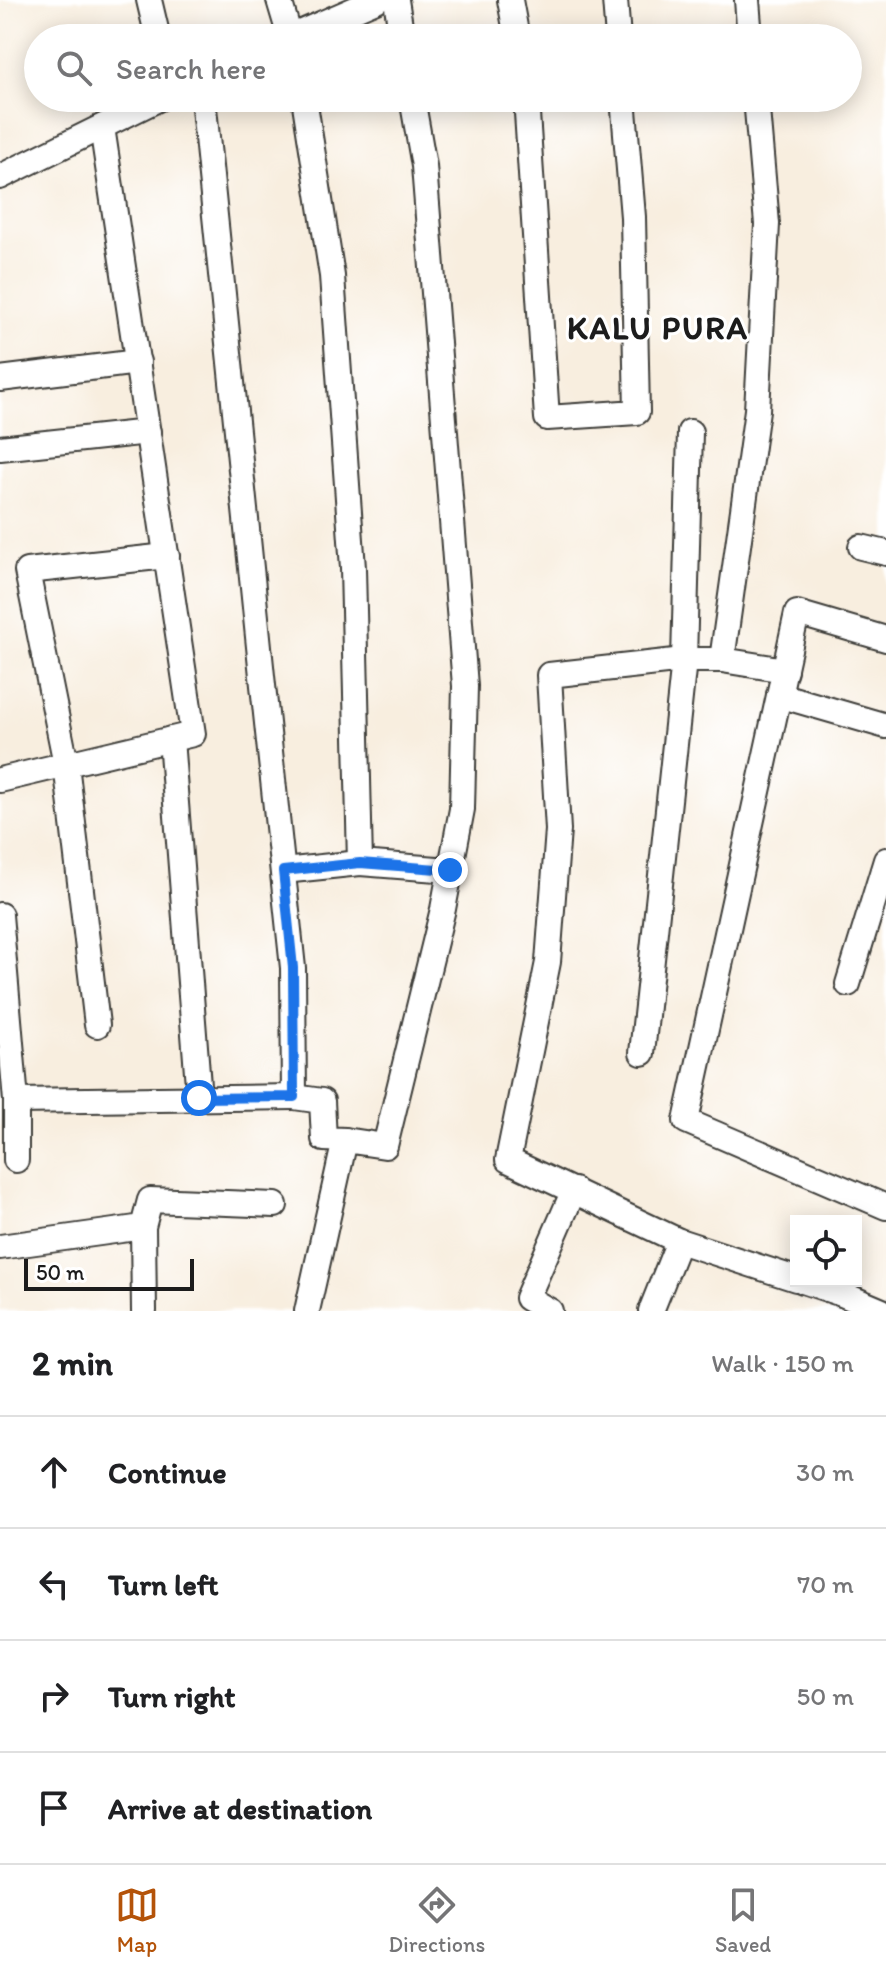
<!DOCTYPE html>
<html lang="en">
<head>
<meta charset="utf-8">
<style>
	:root { --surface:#fff; --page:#f2f2f2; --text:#202124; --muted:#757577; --line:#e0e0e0; --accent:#b45309 }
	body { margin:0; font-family:Itim,sans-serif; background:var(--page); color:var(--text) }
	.controls { position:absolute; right:24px; bottom:24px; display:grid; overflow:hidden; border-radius:0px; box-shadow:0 4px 20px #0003 }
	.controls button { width:72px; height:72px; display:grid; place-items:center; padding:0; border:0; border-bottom:2px solid var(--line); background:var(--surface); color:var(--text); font:40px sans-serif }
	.scale { position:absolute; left:24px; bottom:20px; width:170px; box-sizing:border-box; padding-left:8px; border:4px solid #1c1c1c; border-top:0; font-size:22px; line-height:28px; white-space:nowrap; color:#1c1c1c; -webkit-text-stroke:6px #fff; paint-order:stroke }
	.stop { position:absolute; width:24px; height:24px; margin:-18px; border:6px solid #1a73e8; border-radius:50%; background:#fff }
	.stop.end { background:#1a73e8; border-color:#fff; box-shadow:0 2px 8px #0008 }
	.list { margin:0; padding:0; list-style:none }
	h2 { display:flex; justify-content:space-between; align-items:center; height:104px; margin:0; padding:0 32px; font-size:34px }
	h2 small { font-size:26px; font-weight:400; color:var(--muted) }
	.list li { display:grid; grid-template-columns:52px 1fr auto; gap:24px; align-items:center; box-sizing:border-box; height:112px; padding:0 32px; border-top:2px solid var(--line) }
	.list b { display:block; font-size:30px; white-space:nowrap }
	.list em { font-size:26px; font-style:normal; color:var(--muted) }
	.icon { flex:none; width:44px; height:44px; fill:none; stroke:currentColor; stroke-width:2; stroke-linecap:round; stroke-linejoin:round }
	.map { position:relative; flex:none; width:886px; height:1311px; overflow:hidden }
	.search { position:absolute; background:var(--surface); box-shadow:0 4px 20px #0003; left:24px; right:24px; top:24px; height:88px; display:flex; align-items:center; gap:20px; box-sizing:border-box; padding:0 28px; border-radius:44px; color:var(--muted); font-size:30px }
	.sheet { height:552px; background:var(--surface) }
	nav { display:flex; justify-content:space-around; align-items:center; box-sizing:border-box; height:112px; border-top:2px solid var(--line); background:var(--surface); font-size:22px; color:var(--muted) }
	nav a { display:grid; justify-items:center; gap:4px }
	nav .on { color:var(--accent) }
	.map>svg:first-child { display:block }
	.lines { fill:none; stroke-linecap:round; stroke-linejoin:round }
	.minor-casing { stroke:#3d3c39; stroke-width:28 }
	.minor { stroke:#fff; stroke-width:24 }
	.route { stroke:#1a73e8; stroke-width:10 }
	.labels { text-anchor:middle; stroke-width:6; stroke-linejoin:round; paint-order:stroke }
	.district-label { font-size:32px; font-weight:bold; letter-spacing:2px; fill:#1c1c1c; stroke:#fff }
</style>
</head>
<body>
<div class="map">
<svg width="886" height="1311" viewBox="0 0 886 1311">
	<rect width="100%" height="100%" fill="#fff"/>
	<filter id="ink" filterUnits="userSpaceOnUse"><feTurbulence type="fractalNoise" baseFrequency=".0125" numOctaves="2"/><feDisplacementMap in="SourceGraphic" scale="16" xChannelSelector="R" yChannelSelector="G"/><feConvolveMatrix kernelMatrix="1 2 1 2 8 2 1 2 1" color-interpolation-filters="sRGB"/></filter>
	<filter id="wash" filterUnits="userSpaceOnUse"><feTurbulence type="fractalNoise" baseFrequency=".006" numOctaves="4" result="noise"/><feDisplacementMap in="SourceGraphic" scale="32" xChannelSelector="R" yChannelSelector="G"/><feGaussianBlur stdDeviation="1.8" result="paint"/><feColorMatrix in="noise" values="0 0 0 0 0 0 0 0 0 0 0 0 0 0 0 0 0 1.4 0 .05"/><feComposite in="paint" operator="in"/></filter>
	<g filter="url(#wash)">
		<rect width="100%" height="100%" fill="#f8eedf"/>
	</g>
	<g filter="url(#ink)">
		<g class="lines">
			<defs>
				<g id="minor">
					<path d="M149 0 158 38"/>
					<path d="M279 0 290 37"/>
					<path d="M396 0 402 38"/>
					<path d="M510 0 517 38"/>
					<path d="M615 0 618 38"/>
					<path d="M747 0 750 38"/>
					<path d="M288 38 376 0"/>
					<path d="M304 98 332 276 353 568 360 863 450 870"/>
					<path d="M526 98 547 418 637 412 633 217 623 98"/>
					<path d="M0 177 160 98"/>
					<path d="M0 379 138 362"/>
					<path d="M0 448 148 432"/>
					<path d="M861 547 886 553"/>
					<path d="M886 639 797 613 686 1121 886 1207"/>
					<path d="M722 660 757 410 767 224 756 98"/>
					<path d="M785 670 722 660H684L549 675 558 830 548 962 508 1160 679 1241 796 1279"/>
					<path d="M779 695 886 726"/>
					<path d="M171 739 199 1098"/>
					<path d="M0 780 193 734 102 127"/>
					<path d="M283 871 360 863"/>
					<path d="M0 915 16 1101 294 1097 293 968 262 676 203 98"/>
					<path d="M848 984 886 860"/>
					<path d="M97 1025 66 764 27 571 167 556"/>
					<path d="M642 1053 684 660 690 432"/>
					<path d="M294 1097 322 1101 324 1139 345 1140"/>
					<path d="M16 1160V1101"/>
					<path d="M0 1247 143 1227"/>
					<path d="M803 1281 842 1294 882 1311"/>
					<path d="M144 1311 143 1227 150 1200 275 1205"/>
					<path d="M307 1311 345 1140 385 1146 443 909 462 809 465 686 424 166 412 98"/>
					<path d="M550 1311 527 1298 574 1190"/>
					<path d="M651 1311 679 1241"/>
				</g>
			</defs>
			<use href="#minor" class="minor-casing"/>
			<use href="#minor" class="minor"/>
		</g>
	</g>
	<g class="lines" filter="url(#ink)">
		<path class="route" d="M199 1098 294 1097 293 968 283 871 360 863 450 870"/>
	</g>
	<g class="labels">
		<g class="district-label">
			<text x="658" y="339">KALU PURA</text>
		</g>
	</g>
</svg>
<div class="controls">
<button><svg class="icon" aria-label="locate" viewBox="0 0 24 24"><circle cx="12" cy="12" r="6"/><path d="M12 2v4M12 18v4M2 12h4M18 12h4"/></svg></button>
</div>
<div class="scale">50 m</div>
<div class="stop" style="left:199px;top:1098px"></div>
<div class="stop end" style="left:450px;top:870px"></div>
<div class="search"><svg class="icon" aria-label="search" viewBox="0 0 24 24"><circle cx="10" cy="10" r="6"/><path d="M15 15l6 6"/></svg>Search here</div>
</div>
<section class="sheet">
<h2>2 min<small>Walk · 150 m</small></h2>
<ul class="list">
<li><svg class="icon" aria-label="ahead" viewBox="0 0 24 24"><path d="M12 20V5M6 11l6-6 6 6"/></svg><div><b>Continue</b></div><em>30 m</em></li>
<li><svg class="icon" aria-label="left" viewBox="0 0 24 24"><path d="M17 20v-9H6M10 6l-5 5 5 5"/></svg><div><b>Turn left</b></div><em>70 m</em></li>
<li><svg class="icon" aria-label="right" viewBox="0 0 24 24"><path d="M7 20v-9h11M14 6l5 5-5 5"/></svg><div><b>Turn right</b></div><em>50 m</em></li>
<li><svg class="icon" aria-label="arrive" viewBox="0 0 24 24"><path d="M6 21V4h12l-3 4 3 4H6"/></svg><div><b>Arrive at destination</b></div></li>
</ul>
</section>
<nav>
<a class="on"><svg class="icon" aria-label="map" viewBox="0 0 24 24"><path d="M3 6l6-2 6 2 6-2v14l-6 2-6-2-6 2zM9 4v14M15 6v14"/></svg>Map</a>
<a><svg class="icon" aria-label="directions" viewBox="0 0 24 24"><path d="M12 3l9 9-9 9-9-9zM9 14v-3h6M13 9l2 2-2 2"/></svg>Directions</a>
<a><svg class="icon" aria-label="saved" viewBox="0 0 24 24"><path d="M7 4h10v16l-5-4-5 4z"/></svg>Saved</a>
</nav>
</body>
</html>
